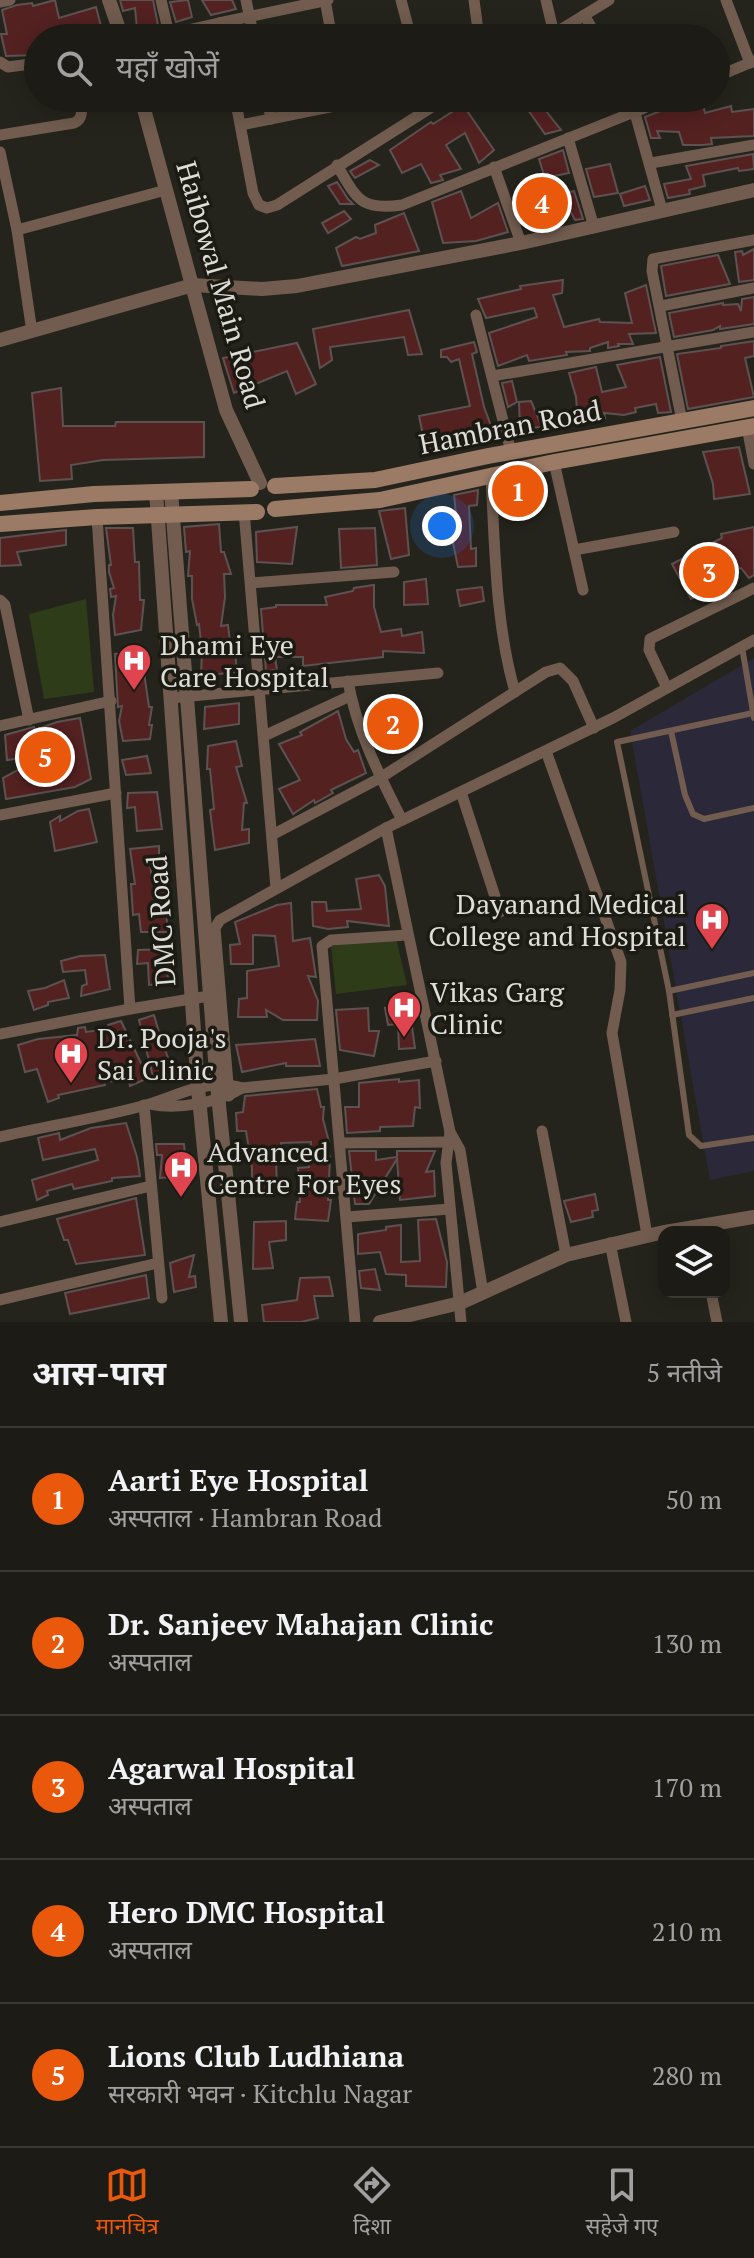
<!DOCTYPE html>
<html lang="hi">
<head>
<meta charset="utf-8">
<style>
	:root { --surface:#1c1b15; --page:#25241e; --text:#f1f3f6; --muted:#a0a1a0; --line:#3a3934; --accent:#ea580c }
	body { margin:0; font-family:"PT Serif","Noto Sans Devanagari",serif; background:var(--page); color:var(--text) }
	.controls { position:absolute; right:24px; bottom:24px; display:grid; overflow:hidden; border-radius:16px; box-shadow:0 4px 20px #0003 }
	.controls button { width:72px; height:72px; display:grid; place-items:center; padding:0; border:0; border-bottom:2px solid var(--line); background:var(--surface); color:var(--text); font:40px sans-serif }
	.you { position:absolute; left:442px; top:526px; width:28px; height:28px; margin:-20px; border:6px solid #fff; border-radius:50%; background:#1a73e8; box-shadow:0 0 0 12px #1a73e833 }
	.badge { display:grid; place-items:center; width:52px; height:52px; border-radius:50%; background:var(--accent); color:#fff; font-size:26px; font-weight:700 }
	.pin { position:absolute; translate:-50% -50%; border:4px solid #fff; box-shadow:0 2px 8px #0006 }
	.list { margin:0; padding:0; list-style:none }
	h2 { display:flex; justify-content:space-between; align-items:center; height:104px; margin:0; padding:0 32px; font-size:34px }
	h2 small { font-size:26px; font-weight:400; color:var(--muted) }
	.list li { display:grid; grid-template-columns:52px 1fr auto; gap:24px; align-items:center; box-sizing:border-box; height:144px; padding:0 32px; border-top:2px solid var(--line) }
	.list b { display:block; font-size:30px; white-space:nowrap }
	.list p { margin:0; font-size:26px; white-space:nowrap; color:var(--muted) }
	.list em { font-size:26px; font-style:normal; color:var(--muted) }
	.icon { flex:none; width:44px; height:44px; fill:none; stroke:currentColor; stroke-width:2; stroke-linecap:round; stroke-linejoin:round }
	.map { position:relative; flex:none; width:754px; height:1322px; overflow:hidden }
	.search { position:absolute; background:var(--surface); box-shadow:0 4px 20px #0003; left:24px; right:24px; top:24px; height:88px; display:flex; align-items:center; gap:20px; box-sizing:border-box; padding:0 28px; border-radius:44px; color:var(--muted); font-size:30px }
	.sheet { height:824px; background:var(--surface) }
	nav { display:flex; justify-content:space-around; align-items:center; box-sizing:border-box; height:112px; border-top:2px solid var(--line); background:var(--surface); font-size:22px; color:var(--muted) }
	nav a { display:grid; justify-items:center; gap:4px }
	nav .on { color:var(--accent) }
	.map>svg:first-child { display:block }
	.medical { fill:#2b2839 }
	.green { fill:#2e3c1a }
	.building { fill:#542121; stroke:#5d5251; stroke-width:2 }
	.lines { fill:none; stroke-linecap:round; stroke-linejoin:round }
	.service { stroke:#715c4f; stroke-width:6 }
	.minor { stroke:#715c4f; stroke-width:11 }
	.tertiary { stroke:#715c4f; stroke-width:14 }
	.secondary { stroke:#9c7b66; stroke-width:16 }
	.labels { text-anchor:middle; stroke-width:7; stroke-linejoin:round; paint-order:stroke }
	.street-label { font-size:28px; fill:#deddd8; stroke:#1c1b13 }
	.poi-label { font-size:28px; fill:#deddd8; stroke:#1c1b13; text-anchor:start }
</style>
</head>
<body>
<div class="map">
<svg width="754" height="1322" viewBox="0 0 754 1322">
	<rect width="100%" height="100%" fill="#25241c"/>
	<path class="medical" d="M754 658V1171L710 1180 630 731Z"/>
	<g class="green">
		<path d="M86 599 94 692 44 699 29 614Z"/>
		<path d="M396 938 407 985 336 994 331 946Z"/>
	</g>
	<g class="building">
		<path d="M55 0 59 18 96 7 104 38H38V55L6 56 1 34H7L2 10 17 5 32 3 33 6Z"/>
		<path d="M120 0H153L158 25 137 29 135 8 123 11Z"/>
		<path d="M188 0 192 17 176 22 170 2Z"/>
		<path d="M202 0H232L236 9 211 15Z"/>
		<path d="M541 104 546 111 561 130 545 134 528 110Z"/>
		<path d="M463 105 494 150 479 163 465 133 446 145 461 169 440 175 443 180 431 183 421 164 402 173 390 150 431 122 433 124Z"/>
		<path d="M703 105 705 113 731 106 732 112 754 109V136L711 138 712 144 703 145H683L679 132 657 131 660 138H651L645 117 668 108Z"/>
		<path d="M563 150 569 173 545 178 539 159Z"/>
		<path d="M753 154 754 169 739 171 738 168 703 175 705 186 689 190 690 194 668 198 664 184 691 179 686 166Z"/>
		<path d="M370 160 379 165 355 178 350 171Z"/>
		<path d="M610 164 618 193 594 197 586 169Z"/>
		<path d="M337 182 348 199 353 204H340L328 186Z"/>
		<path d="M645 186 650 200 624 206 620 194Z"/>
		<path d="M544 188 550 200 519 212 515 201Z"/>
		<path d="M461 191 471 218 498 203 508 232 476 241 443 243 432 202Z"/>
		<path d="M574 191 583 219 575 220 568 207 558 209 555 196Z"/>
		<path d="M344 211 351 219 328 233 322 223Z"/>
		<path d="M404 213 419 251 342 266 336 248 356 237 360 239 376 233 375 225Z"/>
		<path d="M754 249V280L739 282 735 252 742 251 743 255Z"/>
		<path d="M718 255 730 284 666 296 661 266Z"/>
		<path d="M563 280 562 293 553 295 564 327 599 319 600 322 632 323 625 293 646 285 656 333 629 334 633 344H618L619 346 608 348V342L590 348V351L566 352 567 355 529 361 527 355 498 366 489 333 537 317 534 308 486 318 478 299 521 289 520 286Z"/>
		<path d="M754 297V324L720 329V326L713 330 674 337 669 313 723 303V305L738 304 741 311 742 299Z"/>
		<path d="M409 310 422 354 408 355 404 337 330 347 332 360 320 368 313 329Z"/>
		<path d="M754 341V356L745 358 754 397 688 409 677 354 721 348V346Z"/>
		<path d="M474 342 477 352 472 354 484 407 494 434 467 445 426 450 419 416 470 406 459 359 451 362 447 357H441V350Z"/>
		<path d="M297 343 316 384 296 394 287 371 234 393 223 358Z"/>
		<path d="M660 357 671 412 658 413 656 404 635 408 636 412 624 415 604 413 605 418 589 417V422L578 423 576 397 569 373 596 367 602 392 626 387 617 365Z"/>
		<path d="M512 381 517 402 508 407 502 383Z"/>
		<path d="M61 388 63 426H115L116 422H204V457L103 460 71 465 72 479 40 481 32 393Z"/>
		<path d="M531 401 542 427 520 429 519 402Z"/>
		<path d="M739 447 750 494 714 499 713 484 703 452Z"/>
		<path d="M526 481 533 507 506 514 500 488Z"/>
		<path d="M478 490 477 505 469 506 471 549 476 548V566L458 567 447 514H456L454 495Z"/>
		<path d="M405 508 409 555 391 559 379 511Z"/>
		<path d="M219 524 221 552H224L231 574H224L225 597 221 626 228 625 231 652H235L237 672 201 676 202 651 199 624 197 625 192 599V576H188L190 551 186 552 184 527Z"/>
		<path d="M297 527 292 564 257 562 256 532Z"/>
		<path d="M754 527V575L749 578 741 568 725 574 729 580 691 599 672 564 722 538 721 534Z"/>
		<path d="M106 528H133L135 562H139L140 600H144L141 630 115 635 113 615 116 596 111 597 110 589 114 588 109 572V565H111Z"/>
		<path d="M375 528 377 565 341 568 339 529Z"/>
		<path d="M66 530V545L17 552 21 565 0 566V538Z"/>
		<path d="M426 579 428 604 404 605V582Z"/>
		<path d="M374 585V607L381 632 401 629 402 636 422 632 424 653 383 651V657L303 666V657H275L277 670 266 671 261 609 276 607V605H327L325 597 353 591 354 588Z"/>
		<path d="M482 587 484 601 460 606 457 590Z"/>
		<path d="M141 652 149 707H152L149 725H152L150 739 123 741 119 721 122 706 118 707 115 654Z"/>
		<path d="M239 703V724L204 729 205 707Z"/>
		<path d="M397 706 410 736 392 744 379 713Z"/>
		<path d="M338 711 346 739 354 752 358 750 366 773 331 790 333 793 315 803 314 800 293 814 279 789 300 780 279 744 302 735 300 732Z"/>
		<path d="M80 718 91 779 75 787 6 799 3 778 45 755 7 760 5 735 34 727 35 730 57 722Z"/>
		<path d="M236 741 242 766 236 767 247 803H244L242 830 249 829V843L215 850 210 810 214 809 210 769H207L208 746Z"/>
		<path d="M147 756 151 773 126 775 122 760Z"/>
		<path d="M157 792 162 829 137 831 135 807 127 808 128 793Z"/>
		<path d="M89 809 97 842 55 851 50 822 60 816V821L78 811Z"/>
		<path d="M159 846V861L150 862 152 882 163 880 168 932H141L139 914 133 915 131 884H135L130 849Z"/>
		<path d="M379 875 385 886 389 926 347 921 348 927 328 929 313 926 312 902H326L327 911 361 909 356 879Z"/>
		<path d="M291 903 293 941 310 938 316 977 308 976 318 1001 317 1020H283L266 1010 267 1017H238L239 999 247 998V971L279 966 275 936 253 935V964H231L230 945 240 944 235 922 277 905Z"/>
		<path d="M167 949 169 962H165L169 983 149 985 148 963 137 964 138 950Z"/>
		<path d="M105 955 110 989 81 996 82 986 87 984 85 970 63 972 61 961 80 956Z"/>
		<path d="M64 980 69 998 48 1002V1005L34 1010 28 991 45 988Z"/>
		<path d="M415 1005 412 1027 415 1048 399 1049 398 1024 388 1025 385 1008Z"/>
		<path d="M368 1008 369 1031H379L374 1056 340 1050 336 1010Z"/>
		<path d="M154 1015 161 1039 174 1074 153 1077 139 1020Z"/>
		<path d="M121 1021 148 1078 130 1086 129 1082 104 1081 105 1085 58 1095 59 1098 48 1102 37 1069 25 1072 18 1045 38 1039 77 1035 78 1028 85 1027 86 1032 109 1029 108 1025Z"/>
		<path d="M315 1039 320 1066H286V1063L242 1072 236 1045Z"/>
		<path d="M399 1079V1082L419 1080 420 1108 415 1107 413 1126 380 1127V1131L347 1133 345 1107H359V1083Z"/>
		<path d="M317 1089 321 1107H324L323 1119 329 1142H325L330 1158 328 1200H331L328 1221 295 1219 297 1202H300L298 1168 309 1167 311 1142 281 1143 282 1156H276L277 1191 252 1192V1168L246 1131H237L236 1113 243 1112 245 1096Z"/>
		<path d="M126 1123 137 1157 140 1176 112 1178V1181L74 1189 72 1184 47 1191 48 1195 37 1200 32 1180 98 1160 95 1149 43 1160 38 1138 59 1133 60 1140 91 1128Z"/>
		<path d="M156 1144H184L187 1176 160 1178 162 1155H157Z"/>
		<path d="M349 1151H376V1160L397 1157V1151H435L426 1172 434 1171 435 1196 400 1200 397 1159 369 1204H355Z"/>
		<path d="M595 1194 598 1210 592 1211 593 1217 571 1222 564 1201Z"/>
		<path d="M136 1198 145 1255 76 1264 68 1240H64L57 1219Z"/>
		<path d="M436 1219 447 1262 446 1287 406 1286V1275L386 1274 380 1252 358 1254V1234L386 1230V1227L401 1225V1262L420 1261 418 1220Z"/>
		<path d="M286 1221V1240L269 1242 273 1268 253 1269 254 1222Z"/>
		<path d="M194 1255 189 1277 195 1276 196 1287 174 1292 170 1263Z"/>
		<path d="M375 1269 380 1290 361 1288 359 1271Z"/>
		<path d="M146 1275 149 1298 70 1314 65 1293Z"/>
		<path d="M329 1277 333 1296H314L318 1318 301 1322H264L262 1305 297 1300 300 1278Z"/>
	</g>
	<g class="lines">
		<g class="service">
			<path d="M742 647 754 718"/>
			<path d="M753 713 617 742 669 991 689 1135 701 1146 754 1138"/>
			<path d="M671 731 685 795 693 814 704 819 754 808"/>
			<path d="M669 991 754 973"/>
			<path d="M672 1015 754 998"/>
		</g>
		<g class="minor">
			<path d="M161 0 169 34"/>
			<path d="M246 0 254 38"/>
			<path d="M325 0 332 38"/>
			<path d="M401 0 411 38"/>
			<path d="M474 0 479 38"/>
			<path d="M546 0 554 34"/>
			<path d="M726 0 750 63"/>
			<path d="M0 2 10 0"/>
			<path d="M584 15 598 38"/>
			<path d="M219 23 328 0"/>
			<path d="M151 38 219 23 222 38"/>
			<path d="M547 38 609 0"/>
			<path d="M0 62 8 67 38 63"/>
			<path d="M716 77 754 61"/>
			<path d="M235 98 253 193 259 205 267 208 277 205 446 98"/>
			<path d="M267 98 271 119"/>
			<path d="M635 98 642 109"/>
			<path d="M635 113 662 210"/>
			<path d="M241 125 374 98"/>
			<path d="M0 135 74 123C85 118 81 108 79 98"/>
			<path d="M568 138 594 227"/>
			<path d="M0 152 17 230 32 332"/>
			<path d="M651 163 754 145"/>
			<path d="M337 165C357 199 360 211 402 205L669 98"/>
			<path d="M494 167 521 243"/>
			<path d="M17 230 166 190"/>
			<path d="M661 306 754 288"/>
			<path d="M476 315 511 452"/>
			<path d="M492 376 754 332"/>
			<path d="M682 421 652 271 653 259 754 240"/>
			<path d="M747 427 754 464"/>
			<path d="M554 462 583 590"/>
			<path d="M491 476C495 548 495 622 515 692"/>
			<path d="M244 511 276 888"/>
			<path d="M97 517 130 1009 209 996"/>
			<path d="M574 550 674 532"/>
			<path d="M251 583 394 572"/>
			<path d="M0 600 5 605 29 720"/>
			<path d="M348 681C356 729 380 777 402 820"/>
			<path d="M667 688 649 650 650 639 754 588"/>
			<path d="M170 698 438 673"/>
			<path d="M0 726 111 701"/>
			<path d="M264 736 350 696"/>
			<path d="M546 751 621 962 620 990 612 1033 647 1235"/>
			<path d="M461 792 500 912"/>
			<path d="M0 815 116 793"/>
			<path d="M386 828 450 1132 460 1150 483 1293"/>
			<path d="M272 835 380 778 546 672 560 668 573 681 594 728"/>
			<path d="M0 1034 130 1009"/>
			<path d="M242 1088 334 1079 436 1061"/>
			<path d="M229 1096 215 928 220 920 386 828 613 718 754 640"/>
			<path d="M144 1105 162 1298"/>
			<path d="M542 1131 566 1255"/>
			<path d="M450 1132 446 1163 461 1322"/>
			<path d="M0 1137C48 1126 99 1118 146 1105 177 1096 209 1077 242 1088 217 1103 178 1110 150 1104"/>
			<path d="M340 1143 448 1142"/>
			<path d="M347 1217 450 1209"/>
			<path d="M0 1222 151 1186"/>
			<path d="M610 1243 626 1322"/>
			<path d="M711 1292 717 1322"/>
			<path d="M0 1300 158 1263"/>
			<path d="M355 1322 322 946 331 940 407 935"/>
		</g>
		<g class="tertiary">
			<path d="M109 0 122 38"/>
			<path d="M141 98 226 410 260 483"/>
			<path d="M0 340 193 285 262 289 297 286 521 243 754 190"/>
			<path d="M156 491 198 1088 221 1322"/>
			<path d="M171 491 217 1085 241 1322"/>
			<path d="M665 1232 754 1217"/>
			<path d="M380 1322 460 1303 566 1255 664 1232"/>
		</g>
		<g class="secondary">
			<path d="M275 486 375 480 488 456 754 408"/>
			<path d="M0 503 94 494 251 489"/>
			<path d="M275 509 380 500 554 462 754 426"/>
			<path d="M0 524 97 517 257 512"/>
		</g>
	</g>
	<defs>
		<symbol id="hospital-pin" viewBox="-11 -11 22 30"><path d="M0 17L-7.5 6A9.5 9.5 0 1 1 7.5 6Z" fill="#e0444e" stroke="#1c1b13"/><path d="M-5-5h3v3.5h4V-5h3V5h-3V1.5h-4V5h-3Z" fill="#fff"/></symbol>
	</defs>
	<g fill-rule="evenodd">
		<use href="#hospital-pin" x="114" y="641" width="40" height="54"/>
		<use href="#hospital-pin" x="692" y="900" width="40" height="54"/>
		<use href="#hospital-pin" x="384" y="988" width="40" height="54"/>
		<use href="#hospital-pin" x="51" y="1034" width="40" height="54"/>
		<use href="#hospital-pin" x="161" y="1148" width="40" height="54"/>
	</g>
	<g class="labels">
		<g class="street-label">
			<text transform="translate(221 285) rotate(74)" y="10">Haibowal Main Road</text>
			<text transform="translate(510 427) rotate(-11)" y="10">Hambran Road</text>
			<text transform="translate(161 921) rotate(-94)" y="10">DMC Road</text>
		</g>
		<g class="poi-label">
			<text x="160" y="655">Dhami Eye<tspan x="160" dy="32">Care Hospital</tspan></text>
			<text x="686" y="914" text-anchor="end">Dayanand Medical<tspan x="686" dy="32">College and Hospital</tspan></text>
			<text x="430" y="1002">Vikas Garg<tspan x="430" dy="32">Clinic</tspan></text>
			<text x="97" y="1048">Dr. Pooja's<tspan x="97" dy="32">Sai Clinic</tspan></text>
			<text x="207" y="1162">Advanced<tspan x="207" dy="32">Centre For Eyes</tspan></text>
		</g>
	</g>
</svg>
<div class="controls">
<button><svg class="icon" aria-label="layers" viewBox="0 0 24 24"><path d="M12 4l9 5-9 5-9-5zM3 14l9 5 9-5"/></svg></button>
</div>
<div class="you"></div>
<div class="pin badge" style="left:518px;top:491px">1</div>
<div class="pin badge" style="left:393px;top:724px">2</div>
<div class="pin badge" style="left:709px;top:572px">3</div>
<div class="pin badge" style="left:542px;top:203px">4</div>
<div class="pin badge" style="left:45px;top:757px">5</div>
<div class="search"><svg class="icon" aria-label="search" viewBox="0 0 24 24"><circle cx="10" cy="10" r="6"/><path d="M15 15l6 6"/></svg>यहाँ खोजें</div>
</div>
<section class="sheet">
<h2>आस-पास<small>5 नतीजे</small></h2>
<ul class="list">
<li><span class="badge">1</span><div><b>Aarti Eye Hospital</b><p>अस्पताल · Hambran Road</p></div><em>50 m</em></li>
<li><span class="badge">2</span><div><b>Dr. Sanjeev Mahajan Clinic</b><p>अस्पताल</p></div><em>130 m</em></li>
<li><span class="badge">3</span><div><b>Agarwal Hospital</b><p>अस्पताल</p></div><em>170 m</em></li>
<li><span class="badge">4</span><div><b>Hero DMC Hospital</b><p>अस्पताल</p></div><em>210 m</em></li>
<li><span class="badge">5</span><div><b>Lions Club Ludhiana</b><p>सरकारी भवन · Kitchlu Nagar</p></div><em>280 m</em></li>
</ul>
</section>
<nav>
<a class="on"><svg class="icon" aria-label="map" viewBox="0 0 24 24"><path d="M3 6l6-2 6 2 6-2v14l-6 2-6-2-6 2zM9 4v14M15 6v14"/></svg>मानचित्र</a>
<a><svg class="icon" aria-label="directions" viewBox="0 0 24 24"><path d="M12 3l9 9-9 9-9-9zM9 14v-3h6M13 9l2 2-2 2"/></svg>दिशा</a>
<a><svg class="icon" aria-label="saved" viewBox="0 0 24 24"><path d="M7 4h10v16l-5-4-5 4z"/></svg>सहेजे गए</a>
</nav>
</body>
</html>
